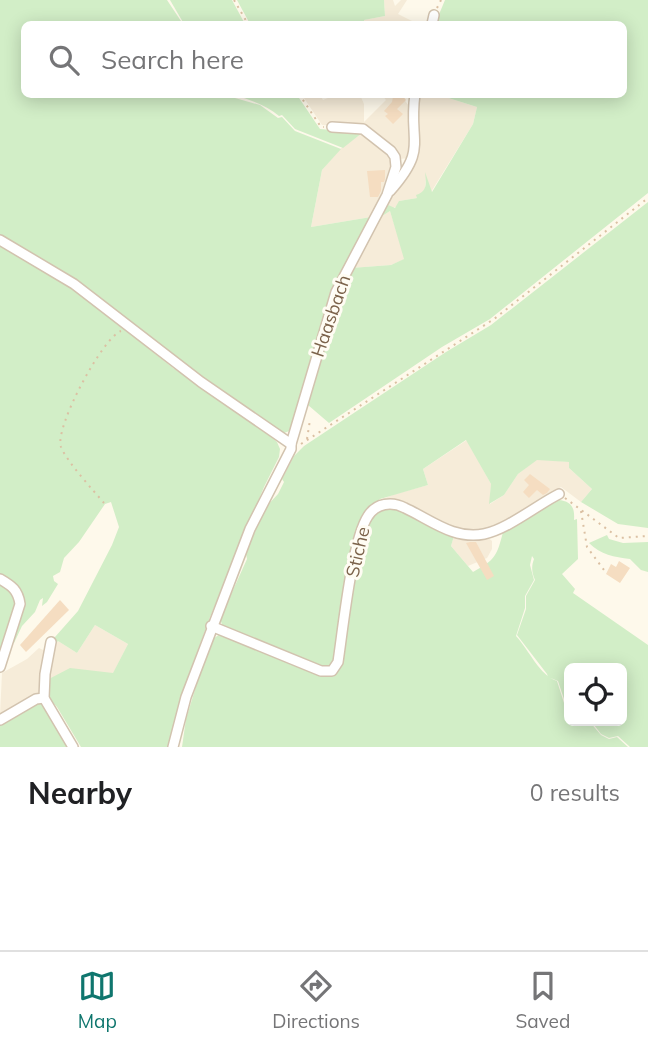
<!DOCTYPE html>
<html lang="en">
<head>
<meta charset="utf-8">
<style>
	:root { --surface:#fff; --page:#f6f6f6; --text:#202124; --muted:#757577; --line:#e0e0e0; --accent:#0f766e }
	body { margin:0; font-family:Mulish,sans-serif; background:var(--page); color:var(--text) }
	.controls { position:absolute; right:21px; bottom:21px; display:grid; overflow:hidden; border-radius:10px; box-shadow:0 4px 18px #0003 }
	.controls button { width:63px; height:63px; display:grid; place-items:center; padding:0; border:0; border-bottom:2px solid var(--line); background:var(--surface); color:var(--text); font:35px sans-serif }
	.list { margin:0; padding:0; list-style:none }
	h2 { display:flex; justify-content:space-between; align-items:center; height:91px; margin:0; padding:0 28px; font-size:30px }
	h2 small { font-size:23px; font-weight:400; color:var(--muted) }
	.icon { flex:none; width:38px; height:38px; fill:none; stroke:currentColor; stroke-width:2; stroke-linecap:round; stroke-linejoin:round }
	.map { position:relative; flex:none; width:648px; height:747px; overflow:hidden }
	.search { position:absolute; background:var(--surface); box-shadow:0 4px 18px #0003; left:21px; right:21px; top:21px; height:77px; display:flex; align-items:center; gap:18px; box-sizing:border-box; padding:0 24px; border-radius:10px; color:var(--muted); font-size:26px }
	.sheet { height:203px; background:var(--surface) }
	nav { display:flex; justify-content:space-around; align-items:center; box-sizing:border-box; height:98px; border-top:2px solid var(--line); background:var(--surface); font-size:19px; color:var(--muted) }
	nav a { display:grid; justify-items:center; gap:4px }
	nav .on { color:var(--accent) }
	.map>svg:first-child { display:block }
	.residential { fill:#f6ecd9 }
	.green { fill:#d2eec7 }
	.building { fill:#f5ddc1 }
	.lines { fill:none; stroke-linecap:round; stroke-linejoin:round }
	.minor-casing { stroke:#d2c3af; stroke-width:12 }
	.path { stroke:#dbc0a3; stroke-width:2; stroke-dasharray:2 5; stroke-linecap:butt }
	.minor { stroke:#fff; stroke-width:9 }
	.labels { text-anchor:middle; stroke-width:6; stroke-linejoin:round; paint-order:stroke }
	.street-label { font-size:18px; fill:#7c634b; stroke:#fffcf3 }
</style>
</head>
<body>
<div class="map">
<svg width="648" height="747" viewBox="0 0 648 747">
	<rect width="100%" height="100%" fill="#fef9eb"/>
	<g class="residential">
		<path d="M384 0H393L395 6 401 0H407L398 14 418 24H364L363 20 385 16Z"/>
		<path d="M302 95H320L323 100 328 98 327 95H360L364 104V122L386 100 382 95H401L411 109V158L398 159 365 127 322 125Z"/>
		<path d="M418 95H439L477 107 473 124 431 192 426 177 425 190 417 198 399 201 398 206 393 208 386 204 415 159 418 151Z"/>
		<path d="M362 133 391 156 393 165 383 197 371 217 311 227 322 170 339 150Z"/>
		<path d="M390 211 405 259 391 265 351 268 379 218Z"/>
		<path d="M467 440 491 484 490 504 504 495 518 474 537 459 570 462 569 468 592 489 581 502 561 487 501 526 470 532 455 530 403 503 390 499 375 502 395 494 428 485 423 469Z"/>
		<path d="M454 536 487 537 492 541V549L487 558 468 566 451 546Z"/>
		<path d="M95 625 128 644 113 674 47 680 51 651 58 641 77 653Z"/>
		<path d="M39 648 45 651 41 691 0 715 2 673 27 659Z"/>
	</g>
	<g class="green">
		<path d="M0 0H167L183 24H24V94L233 95 235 98 260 105 278 118 282 117 295 131 341 149 322 170 311 227 371 217 332 291 292 430 284 433 201 378 77 280 0 235Z"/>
		<path d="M170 0H232L245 24H184Z"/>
		<path d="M237 0H384L385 16 364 20V24H250Z"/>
		<path d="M445 0H648V193L490 319 442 347 329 423 308 405 341 293 351 268 391 265 404 259 390 211 379 218 386 204 395 208 399 201 417 198 416 195C428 191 426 183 425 172L432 192 473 124 477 107 439 95 624 94V24H435Z"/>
		<path d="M235 95H297L320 129 362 133 343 148 295 129 282 115 279 116C266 105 250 100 235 95Z"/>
		<path d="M648 202V528L618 524 581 502 592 489 569 468V462L537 460 518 474 504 495 489 504 491 484 466 440 423 469 428 485 380 499 365 513 355 540 333 660 329 666 321 667 223 627 220 619 247 559 246 554 264 509 278 494 284 482 282 479 294 456 304 446 446 352 491 325Z"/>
		<path d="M0 246 72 288 173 368 259 426 277 442 280 449 279 457 264 487 210 617 181 696 168 747H81L57 707 48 697 47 680 70 668 113 673 128 644 95 625 77 653 58 641 51 651 55 637 78 611 112 545 119 527 111 502 105 504 79 542 64 558 60 572 53 576 54 581 58 584 47 602 42 606 43 598 40 600 35 612 22 626 14 643 10 641C20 611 34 595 0 576Z"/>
		<path d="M558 500C571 501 575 507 574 520L577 519 578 559 562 574 575 589 573 593 648 645V747H630L618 736 609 738 601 734 591 721H622V668H569V704L565 702 558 681 548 677 547 674 517 635 526 609V596L535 580C532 573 531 567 534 559L532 556 530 565 534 580 525 596V608L516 636C529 650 540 676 557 681L564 703 569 705V721H589L601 735 609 739 617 737 628 747H182L186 719 210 641 220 634 320 674 341 664C346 633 357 538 372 517 377 511 383 507 390 507 408 507 435 529 454 536L451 546 473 572C495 560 497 556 503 532L547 504Z"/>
		<path d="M607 535 609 539 623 543 648 542V572L641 570 630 559C614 557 601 555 589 543Z"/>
		<path d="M0 582 10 588 17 603 0 657Z"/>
		<path d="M38 703 43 704 70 747H0V723Z"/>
	</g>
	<g class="building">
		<path d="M401 94 406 100 397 109 403 114 393 124 385 116 388 114 384 111 392 102 393 97Z"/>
		<path d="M385 170V179L384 182H381V191L378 197H370L367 171Z"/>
		<path d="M530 474 550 489 547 493 543 495 537 490 529 498 523 492 529 485 524 480Z"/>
		<path d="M470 542H476L494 576 487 580 466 543Z"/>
		<path d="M619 561 630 568 620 583 606 574 611 564 616 567Z"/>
		<path d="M60 600 69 610 26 652 20 645Z"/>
	</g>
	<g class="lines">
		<defs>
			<g id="minor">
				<path d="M432 24 434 15"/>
				<path d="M390 191C429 147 408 143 415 94"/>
				<path d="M0 240 74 284 201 382 291 444V449L250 529 186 697 173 747"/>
				<path d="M291 444 336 292 387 195 396 167 395 157 391 151 363 129 332 127"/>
				<path d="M0 579C12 586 18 590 20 604L0 667"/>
				<path d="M211 626 321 671H332L338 662C343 629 352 540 368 516 376 503 392 501 405 508 431 520 454 540 484 534 508 529 537 505 559 494"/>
				<path d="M51 642 45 674 44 698 73 747"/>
				<path d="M0 720 36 699 44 698"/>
			</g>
		</defs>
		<use href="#minor" class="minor-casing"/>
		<g class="path">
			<path d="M234 0 248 24"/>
			<path d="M437 8 441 0"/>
			<path d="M299 94 321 127H324"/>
			<path d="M307 439 310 420"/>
			<path d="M301 444 494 319 648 198"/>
			<path d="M565 498 619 538 648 536"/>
			<path d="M104 503C93 490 67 462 61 447 54 428 103 337 121 331"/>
			<path d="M581 511 587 547 604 570"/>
		</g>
		<use href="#minor" class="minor"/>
	</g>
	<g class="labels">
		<g class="street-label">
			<text transform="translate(331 316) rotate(-71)" y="6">Haasbach</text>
			<text transform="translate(358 552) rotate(-77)" y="6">Stiche</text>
		</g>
	</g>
</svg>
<div class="controls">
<button><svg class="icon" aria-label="locate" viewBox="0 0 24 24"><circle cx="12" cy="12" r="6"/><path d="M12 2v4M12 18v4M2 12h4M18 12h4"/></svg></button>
</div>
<div class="search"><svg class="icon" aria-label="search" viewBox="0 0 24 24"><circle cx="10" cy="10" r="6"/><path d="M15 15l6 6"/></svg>Search here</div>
</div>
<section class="sheet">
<h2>Nearby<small>0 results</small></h2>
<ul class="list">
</ul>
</section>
<nav>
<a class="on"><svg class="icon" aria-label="map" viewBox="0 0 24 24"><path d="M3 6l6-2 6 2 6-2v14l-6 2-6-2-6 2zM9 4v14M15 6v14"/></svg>Map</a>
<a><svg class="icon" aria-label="directions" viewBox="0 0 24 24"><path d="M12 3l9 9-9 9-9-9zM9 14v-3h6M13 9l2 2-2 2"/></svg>Directions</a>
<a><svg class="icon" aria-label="saved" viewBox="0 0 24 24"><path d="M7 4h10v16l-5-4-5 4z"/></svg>Saved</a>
</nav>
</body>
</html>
